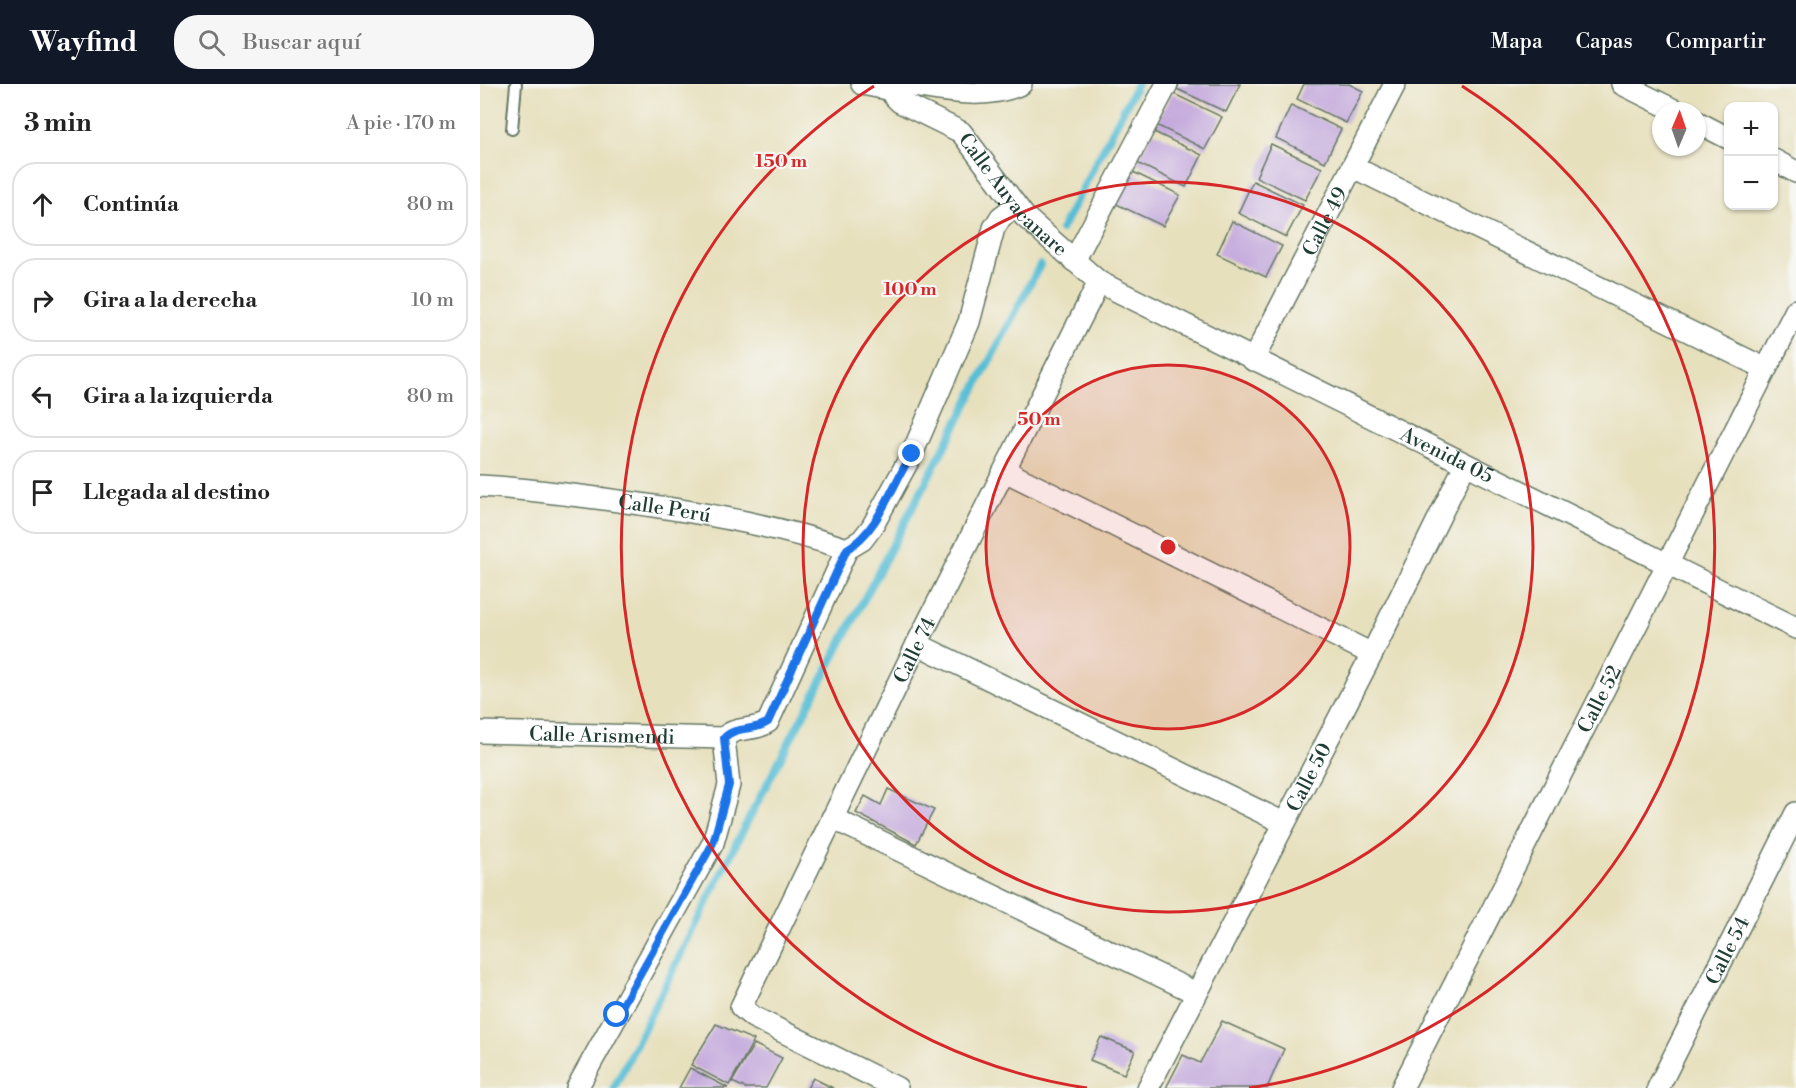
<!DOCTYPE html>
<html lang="es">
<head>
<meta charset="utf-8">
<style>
	:root { --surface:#fff; --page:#f6f6f6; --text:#222; --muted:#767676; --line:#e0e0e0; --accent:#111827 }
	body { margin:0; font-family:"Libre Bodoni",serif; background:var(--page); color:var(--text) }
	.controls { position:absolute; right:18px; top:18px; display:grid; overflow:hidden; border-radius:12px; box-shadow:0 2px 4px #0004 }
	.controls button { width:54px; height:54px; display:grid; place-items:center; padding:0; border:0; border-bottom:2px solid var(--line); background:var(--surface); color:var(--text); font:30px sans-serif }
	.compass { position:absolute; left:1172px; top:18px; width:54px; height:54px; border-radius:50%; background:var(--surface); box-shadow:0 2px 4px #0004; rotate:2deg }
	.stop { position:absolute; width:18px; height:18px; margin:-14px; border:4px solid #1a73e8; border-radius:50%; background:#fff }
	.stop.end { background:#1a73e8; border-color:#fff; box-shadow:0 2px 6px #0008 }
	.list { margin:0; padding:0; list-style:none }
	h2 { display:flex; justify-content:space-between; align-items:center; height:78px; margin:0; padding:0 24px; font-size:26px }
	h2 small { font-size:20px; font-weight:400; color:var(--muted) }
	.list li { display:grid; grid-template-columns:39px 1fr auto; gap:18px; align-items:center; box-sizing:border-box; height:84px; margin:0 12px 12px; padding:0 12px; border:2px solid var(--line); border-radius:24px }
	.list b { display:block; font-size:22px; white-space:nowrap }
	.list em { font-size:20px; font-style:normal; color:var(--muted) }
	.icon { flex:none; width:33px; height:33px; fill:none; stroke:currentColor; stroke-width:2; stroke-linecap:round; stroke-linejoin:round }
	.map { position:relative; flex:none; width:1316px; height:1004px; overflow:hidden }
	header { display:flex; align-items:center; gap:36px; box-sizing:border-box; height:84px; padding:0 30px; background:var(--accent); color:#fff }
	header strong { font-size:28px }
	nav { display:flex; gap:33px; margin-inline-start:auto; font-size:21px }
	.search { width:420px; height:54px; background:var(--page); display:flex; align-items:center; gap:15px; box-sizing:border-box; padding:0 21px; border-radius:24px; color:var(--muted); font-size:22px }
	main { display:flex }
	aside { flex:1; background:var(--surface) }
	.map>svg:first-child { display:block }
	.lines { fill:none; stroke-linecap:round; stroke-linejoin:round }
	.stream { stroke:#57bed5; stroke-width:8 }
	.building { fill:#c4aadd }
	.lane-casing { stroke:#657664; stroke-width:14 }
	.street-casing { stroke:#657664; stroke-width:24 }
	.lane { stroke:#fff; stroke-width:10 }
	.street { stroke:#fff; stroke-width:21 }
	.route { stroke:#1a73e8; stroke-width:8 }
	.ring { fill:none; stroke:#d62828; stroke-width:3 }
	.labels { text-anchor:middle; stroke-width:4.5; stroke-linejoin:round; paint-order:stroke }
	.street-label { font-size:20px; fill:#1f3d34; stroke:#f6f6f2 }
	.centre { fill:#d62828; stroke:#f6f6f2; stroke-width:3 }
	.ring-label { font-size:18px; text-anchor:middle; font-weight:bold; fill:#d62828; stroke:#f6f6f2; stroke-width:4.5; stroke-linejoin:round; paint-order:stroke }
</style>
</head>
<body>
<header>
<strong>Wayfind</strong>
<div class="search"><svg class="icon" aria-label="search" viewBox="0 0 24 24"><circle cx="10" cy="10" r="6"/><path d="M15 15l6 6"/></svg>Buscar aquí</div>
<nav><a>Mapa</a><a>Capas</a><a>Compartir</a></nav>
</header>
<main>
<aside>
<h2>3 min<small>A pie · 170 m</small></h2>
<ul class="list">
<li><svg class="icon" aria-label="ahead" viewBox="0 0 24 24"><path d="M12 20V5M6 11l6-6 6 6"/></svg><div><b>Continúa</b></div><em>80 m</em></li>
<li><svg class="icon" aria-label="right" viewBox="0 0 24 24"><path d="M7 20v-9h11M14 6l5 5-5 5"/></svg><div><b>Gira a la derecha</b></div><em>10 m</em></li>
<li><svg class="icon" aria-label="left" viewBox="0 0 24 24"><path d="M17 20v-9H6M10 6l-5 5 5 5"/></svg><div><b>Gira a la izquierda</b></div><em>80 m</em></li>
<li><svg class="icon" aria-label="arrive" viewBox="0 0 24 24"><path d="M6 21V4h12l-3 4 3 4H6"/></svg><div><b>Llegada al destino</b></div></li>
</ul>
</aside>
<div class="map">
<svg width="1316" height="1004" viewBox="0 0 1316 1004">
	<rect width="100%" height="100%" fill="#f6f6f2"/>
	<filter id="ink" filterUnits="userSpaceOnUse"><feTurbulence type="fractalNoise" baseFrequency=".0167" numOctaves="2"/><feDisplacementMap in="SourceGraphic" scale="12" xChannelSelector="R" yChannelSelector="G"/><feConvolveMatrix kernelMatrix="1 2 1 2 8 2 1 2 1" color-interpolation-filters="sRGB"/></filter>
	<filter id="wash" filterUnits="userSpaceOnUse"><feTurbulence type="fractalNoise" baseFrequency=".008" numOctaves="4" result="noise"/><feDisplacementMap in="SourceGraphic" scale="24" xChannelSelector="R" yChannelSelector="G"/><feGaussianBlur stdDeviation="1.35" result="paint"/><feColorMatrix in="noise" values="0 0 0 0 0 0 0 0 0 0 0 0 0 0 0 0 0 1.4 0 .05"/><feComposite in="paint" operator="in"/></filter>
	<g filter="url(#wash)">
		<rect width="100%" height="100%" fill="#e7e0bd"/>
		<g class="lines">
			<g class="stream">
				<path d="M581 146 657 0"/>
				<path d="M134 1004 266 740 560 181"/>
			</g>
		</g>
		<g id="blocks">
			<g class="building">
				<path d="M699 0H760L746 28 697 5Z"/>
				<path d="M824 0H869L883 7 866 39 817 15Z"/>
				<path d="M692 9 742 33 725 65 676 41Z"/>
				<path d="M811 21 861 45 845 78 796 54Z"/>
				<path d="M672 47 722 71 706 103 657 79Z"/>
				<path d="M791 60 842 84 825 116 776 93Z"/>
				<path d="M649 86 700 111 683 142 634 119Z"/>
				<path d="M773 97 823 121 806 153 758 129Z"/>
				<path d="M752 137 802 162 786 193 737 170Z"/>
				<path d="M408 705 454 726 436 760 376 729 385 712 401 721Z"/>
				<path d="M742 937 804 965 787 1004H686L703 971 720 979Z"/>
				<path d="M236 940 274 956 249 1001 211 981Z"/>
				<path d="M621 953 655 967 644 990 610 976Z"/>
				<path d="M274 960 302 974 286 1004H265L252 998Z"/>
				<path d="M210 984 248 1004H199Z"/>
				<path d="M333 994 353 1004H327Z"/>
			</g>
		</g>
	</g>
	<g filter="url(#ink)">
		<use href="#blocks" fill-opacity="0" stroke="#657664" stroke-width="1.5"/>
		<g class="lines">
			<defs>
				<path id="lane" d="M32 45 36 0"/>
				<g id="street">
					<path id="s1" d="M382 0 413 6V11L420 18 481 48 544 132 619 198 1316 544"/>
					<path d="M1142 0 1196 27"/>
					<path d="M413 6 415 2 426 1C465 6 504 17 541 0"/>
					<path d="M1217 38 1248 54"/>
					<path d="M1294 76 1316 88"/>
					<path d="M873 83 1286 285"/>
					<path d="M594 177 687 0"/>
					<path id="s2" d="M773 276 915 0"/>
					<path d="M525 387 892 570"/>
					<path id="s3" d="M0 402C42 404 82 410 124 415 206 426 289 439 367 465"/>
					<path d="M437 560 804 739"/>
					<path id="s4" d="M0 648 244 654"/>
					<path d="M244 654C256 641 274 648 288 638L367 465 382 456 392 443 432 370 489 238 514 144 521 133 536 122"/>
					<path d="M352 734 716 909"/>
					<path d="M97 1004 233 759 249 701 244 654"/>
					<path id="s5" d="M417 1004 273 933 261 923 437 560 619 198"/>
					<path id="s6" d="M668 1004 892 570 985 381"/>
					<path id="s7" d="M922 1004 1316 226"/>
					<path id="s8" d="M1178 1004 1316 729"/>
				</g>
			</defs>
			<use href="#lane" class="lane-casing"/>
			<use href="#street" class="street-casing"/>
			<use href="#lane" class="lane"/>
			<use href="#street" class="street"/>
		</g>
	</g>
	<g class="lines" filter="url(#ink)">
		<path class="route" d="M137 931 233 759 249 701 244 654C256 641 274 648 288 638L367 465C399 447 412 400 432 370"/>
	</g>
	<circle cx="688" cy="463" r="182" fill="#d62828" fill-opacity=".12"/>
	<g class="ring">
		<circle cx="688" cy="463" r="182"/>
		<circle cx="688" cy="463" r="365"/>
		<path d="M607 1004A547 547 0 0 1 394 2M982 2A547 547 0 0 1 769 1004"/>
	</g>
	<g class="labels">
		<g class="street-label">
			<text dy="7" stroke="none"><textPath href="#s1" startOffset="196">Calle Auyacanare</textPath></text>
			<text dy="7" stroke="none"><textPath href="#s2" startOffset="156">Calle 49</textPath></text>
			<text dy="7" stroke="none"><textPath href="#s1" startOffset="708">Avenida 05</textPath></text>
			<text dy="7" stroke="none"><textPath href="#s3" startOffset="186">Calle Perú</textPath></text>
			<text dy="7" stroke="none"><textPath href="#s5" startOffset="573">Calle 74</textPath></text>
			<text dy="7" stroke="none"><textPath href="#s7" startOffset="436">Calle 52</textPath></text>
			<text dy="7" stroke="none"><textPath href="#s4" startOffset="122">Calle Arismendi</textPath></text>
			<text dy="7" stroke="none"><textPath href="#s6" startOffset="350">Calle 50</textPath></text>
			<text dy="7" stroke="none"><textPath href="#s8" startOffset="154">Calle 54</textPath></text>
		</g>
	</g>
	<circle cx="688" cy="463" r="9" class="centre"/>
	<g class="ring-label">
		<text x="301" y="83">150 m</text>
		<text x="430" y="211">100 m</text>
		<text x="559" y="341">50 m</text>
	</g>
</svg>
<div class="controls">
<button>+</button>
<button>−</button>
</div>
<svg class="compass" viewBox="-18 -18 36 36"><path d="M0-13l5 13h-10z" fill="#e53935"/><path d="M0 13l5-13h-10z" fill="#767676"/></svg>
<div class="stop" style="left:137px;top:931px"></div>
<div class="stop end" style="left:432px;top:370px"></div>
</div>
</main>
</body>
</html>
